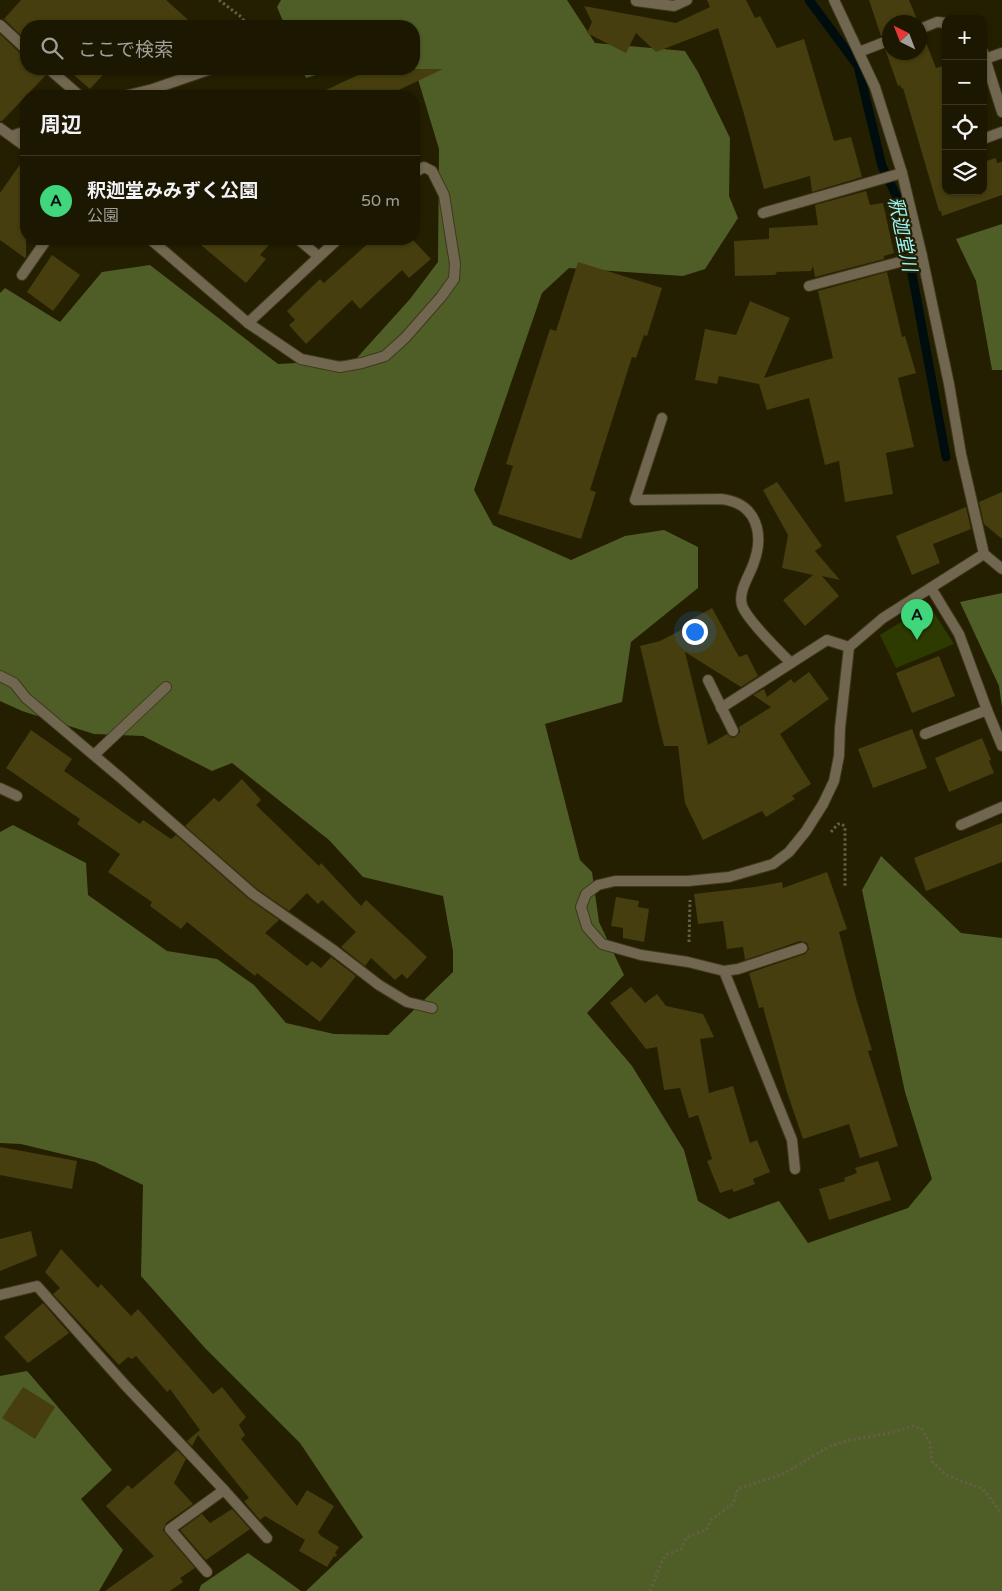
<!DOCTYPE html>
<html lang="ja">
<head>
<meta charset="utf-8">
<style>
	:root { --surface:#1c1701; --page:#292410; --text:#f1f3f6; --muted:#a09f99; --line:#3a3623; --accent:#40d77c }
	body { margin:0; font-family:"Varela Round","Noto Sans JP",sans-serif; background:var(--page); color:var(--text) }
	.controls { position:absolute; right:15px; top:15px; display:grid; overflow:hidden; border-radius:10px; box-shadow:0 1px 4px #0004 }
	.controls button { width:45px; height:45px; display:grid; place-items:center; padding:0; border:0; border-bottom:1px solid var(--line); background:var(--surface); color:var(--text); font:25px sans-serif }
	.compass { position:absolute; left:882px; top:15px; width:45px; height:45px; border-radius:50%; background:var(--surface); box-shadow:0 1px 4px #0004; rotate:318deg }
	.you { position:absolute; left:694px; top:631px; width:18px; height:18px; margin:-12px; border:4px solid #fff; border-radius:50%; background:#1a73e8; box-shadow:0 0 0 8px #1a73e833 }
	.badge { display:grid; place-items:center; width:32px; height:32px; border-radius:50%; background:var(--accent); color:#111; font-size:16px; font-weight:700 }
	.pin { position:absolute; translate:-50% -41px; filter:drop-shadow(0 1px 2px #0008) }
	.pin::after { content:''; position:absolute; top:26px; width:18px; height:15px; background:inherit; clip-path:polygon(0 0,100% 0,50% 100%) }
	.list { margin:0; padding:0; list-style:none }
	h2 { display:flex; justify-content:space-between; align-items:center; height:65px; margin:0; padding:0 20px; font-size:21px }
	h2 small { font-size:16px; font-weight:400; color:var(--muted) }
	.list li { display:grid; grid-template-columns:32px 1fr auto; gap:15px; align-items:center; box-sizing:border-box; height:90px; padding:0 20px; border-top:1px solid var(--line) }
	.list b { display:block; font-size:19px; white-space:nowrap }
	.list p { margin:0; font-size:16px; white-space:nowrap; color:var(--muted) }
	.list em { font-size:16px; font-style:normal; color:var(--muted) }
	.icon { flex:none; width:28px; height:28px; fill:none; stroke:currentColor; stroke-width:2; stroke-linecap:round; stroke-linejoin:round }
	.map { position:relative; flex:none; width:1002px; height:1591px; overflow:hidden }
	.search { position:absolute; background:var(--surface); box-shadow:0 1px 4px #0004; left:20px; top:20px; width:400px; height:55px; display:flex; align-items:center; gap:12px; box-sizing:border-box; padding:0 18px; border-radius:20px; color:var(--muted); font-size:19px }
	.panel { position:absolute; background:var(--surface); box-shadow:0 1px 4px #0004; left:20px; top:90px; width:400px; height:155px; border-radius:20px }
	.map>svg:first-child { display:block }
	.green { fill:#2e3b00 }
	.forest { fill:#4f5e26 }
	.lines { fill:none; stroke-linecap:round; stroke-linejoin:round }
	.stream { stroke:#000d0f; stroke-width:9 }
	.building { fill:#463e0e }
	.service-casing { stroke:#3f391d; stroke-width:12 }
	.minor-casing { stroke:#3f391d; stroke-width:12 }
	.path { stroke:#635e44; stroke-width:3; stroke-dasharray:2.5 2.5; stroke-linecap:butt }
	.service { stroke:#716750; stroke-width:10 }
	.minor { stroke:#716750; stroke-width:10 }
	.labels { text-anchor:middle; stroke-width:4.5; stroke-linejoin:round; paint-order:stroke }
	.water-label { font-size:19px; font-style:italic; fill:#99f7fb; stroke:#251f01 }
</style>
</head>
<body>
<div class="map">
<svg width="1002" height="1591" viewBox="0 0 1002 1591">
	<rect width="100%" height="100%" fill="#251f01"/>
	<path class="green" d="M929 605 954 644 896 668 880 635Z"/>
	<g class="forest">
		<path d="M281 0H567L595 43 685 51 698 72 730 138 729 196 738 218 705 269 683 276 569 268 542 293 474 490 493 525 571 560 625 536 664 530 698 547V588L631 642 622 702 545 724 580 860 592 872 599 922 624 975 587 1013 632 1066 684 1150 698 1201 729 1219 779 1201 808 1243 908 1208 932 1179 905 1092 862 890 881 856 961 933 1002 938V1591H306L363 1537 300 1443 205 1348 141 1276 143 1185 95 1162 21 1144 0 1143V832L13 825 86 863 88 895 167 951 217 959 254 985 286 1023 334 1034 388 1035 453 972V951L443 896 363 877 329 840 232 763 212 771 143 736 94 734 22 711 0 701V293L5 288 60 322 102 272 150 265 278 364 355 360 410 299 438 262 439 149 414 66V26H285L277 7Z"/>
		<path d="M302 69H336L306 78Z"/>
		<path d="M1002 224V370H992L976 281 956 239Z"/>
		<path d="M1002 593V707L999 686 960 602Z"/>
		<path d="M27 1371 112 1470 81 1499 123 1550 99 1591H0V1376Z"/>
		<path d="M248 1553 301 1591H199L201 1585Z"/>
	</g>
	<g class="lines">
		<path class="stream" d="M809 0 858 66 882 166 896 195 905 236 946 457"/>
	</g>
	<g class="building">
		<path d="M21 0H166L195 26H26V40L4 19Z"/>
		<path d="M707 0H746L755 18 760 16 777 48 804 39 834 141 851 137 862 177 812 192 810 176 764 189 744 114 718 28 656 52 636 33 626 53 587 33 592 22 584 6 676 23 710 7Z"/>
		<path d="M869 0H909L918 22H890V33L881 36Z"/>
		<path d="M0 34 21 54 26 56V69H42L46 75 2 121H0Z"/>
		<path d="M923 35 936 68 946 65V191H983V162L996 158 997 163 1002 162V195L942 216 941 211H939L903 88 902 89 900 85 898 86 885 49 890 48V52H920V36Z"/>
		<path d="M67 69H108L90 89Z"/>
		<path d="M371 69H443L386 96H313Z"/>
		<path d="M26 156V257L25 258 0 240V193Z"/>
		<path d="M866 191 870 205 883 203 894 253 884 256V259L815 277 813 266 811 271 777 272 775 275 735 276 734 241 769 239V228L818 225 815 205Z"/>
		<path d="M194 239H274L260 255 266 259 246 283Z"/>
		<path d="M373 239H412L431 259 409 278 402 270 360 309 352 300 306 344 289 325 295 320 287 311 320 279 324 283Z"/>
		<path d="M52 255 80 275 53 311 27 292Z"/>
		<path d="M578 262 662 288 647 336 644 335 636 358 632 357 590 490 596 492 581 539 498 514 513 466 506 464 550 329 556 331Z"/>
		<path d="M887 272 902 337 905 336 916 373 898 378 914 447 886 453 893 494 845 502 839 461 825 465 809 398 767 410 759 384 719 376 717 384 695 380 705 329 736 335 750 301 790 318 764 378 833 358 818 291Z"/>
		<path d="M777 482 822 546 815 551 840 580 822 576 839 596 805 626 783 600 813 575 782 568 788 535 763 490Z"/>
		<path d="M1002 492V539L984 524 979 502Z"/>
		<path d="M966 507 971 529 933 544 940 563 912 575 896 536Z"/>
		<path d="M712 608 739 657 747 654 758 676 741 687 685 652 708 745 727 734 732 738 736 737 740 732 739 727 771 707 753 695 764 689 767 697 791 679 794 683 809 672 829 699 780 734 811 784 792 796 795 799 766 817 762 811 703 840 685 803 678 746H664L640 646 660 641 691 625 690 620Z"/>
		<path d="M939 656 955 696 912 713 896 673Z"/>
		<path d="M912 729 927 768 873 788 858 749Z"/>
		<path d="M31 730 72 759 64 771 140 824 143 820 171 839 176 835 249 899 279 920 265 933 307 966 312 961 321 968 331 957 356 976 320 1022 257 973 255 976 187 922 181 929 150 906 152 902 108 872 120 854 77 824 80 819 6 768Z"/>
		<path d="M982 738 991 760 989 761 994 773 949 792 935 758Z"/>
		<path d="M242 779 261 800 256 805 319 866 321 863 361 906 366 900 427 957 407 979 402 974 395 980 371 958 365 966 341 947 356 932 322 900 318 904 307 893 289 911 257 889 185 826 214 798 219 802Z"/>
		<path d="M1002 823V862L926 891 914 858Z"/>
		<path d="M827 872 847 929 839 932 856 998 872 1050 868 1051 898 1146 860 1158 849 1124 803 1139 787 1092 763 1007 759 1008 749 973 805 954 809 949 807 943 800 941 745 960 743 947 727 949 723 921 698 924 694 894 755 887 782 882 783 888Z"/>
		<path d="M616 897 639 901 638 907 649 909 644 942 623 938V928L611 926Z"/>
		<path d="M631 987 645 1003 657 994 666 1006 703 1014 714 1037 700 1039 709 1093 733 1086 750 1143 757 1140 770 1172 753 1179 755 1184 734 1192 732 1189 720 1193 707 1161 712 1159 698 1115 689 1118 680 1088 664 1090 657 1047 646 1049 610 1003Z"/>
		<path d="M0 1147 77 1161 72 1189 0 1175Z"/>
		<path d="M878 1161 891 1200 829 1220 819 1189 845 1181 844 1178 857 1173 855 1168Z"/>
		<path d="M31 1231 37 1256 0 1271V1239Z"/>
		<path d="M61 1249 98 1288 101 1284 131 1316 138 1309 213 1394 222 1387 246 1417 239 1425 245 1435 241 1439 297 1506 307 1490 334 1506 318 1532 321 1536 339 1547 335 1553 337 1555 335 1557 334 1556 327 1567 299 1551 305 1540 265 1516 260 1520 244 1501 249 1498 198 1435 192 1446 187 1441 200 1430 170 1389 167 1392 136 1356 132 1359 128 1357 119 1365 53 1294 60 1288 45 1272Z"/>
		<path d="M43 1303 69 1333 28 1363 4 1337Z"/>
		<path d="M23 1387 55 1407 35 1439 2 1418Z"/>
		<path d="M177 1450 186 1459 174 1483 193 1504 166 1523 163 1530 165 1533 195 1568 180 1578 183 1582 170 1591H105L154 1556 106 1506 128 1485 132 1489Z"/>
		<path d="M232 1509 250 1529 206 1560 180 1530 202 1514 210 1523Z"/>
	</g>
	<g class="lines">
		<defs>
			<g id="service">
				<path d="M636 1 674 6 687 0"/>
				<path d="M920 29 937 22 946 23"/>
				<path d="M859 52 890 40"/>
				<path d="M983 52 1002 112"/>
				<path d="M985 59 1002 53"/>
				<path d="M124 96 153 89 211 69"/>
				<path d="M983 139 1002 132"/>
				<path d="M763 213 902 173"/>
				<path d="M298 239 318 256"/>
				<path d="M22 275 47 239"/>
				<path d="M809 286 922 256"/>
				<path d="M662 418 635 500 721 499C757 503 765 534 753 565 749 576 738 592 742 605 746 619 779 651 791 663"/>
				<path d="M0 676 14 683 26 698 122 779 253 894 332 949 379 985 407 1002 432 1008"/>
				<path d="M708 680 733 731"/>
				<path d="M721 708 827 640 849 647"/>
				<path d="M925 734 987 710"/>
				<path d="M94 755 166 687"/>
				<path d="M0 788 17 796"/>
				<path d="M961 825 1002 807"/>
				<path d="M724 971 738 969 802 948"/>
				<path d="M795 1169 792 1140 724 971 688 962 641 955 602 944 587 927 581 907 586 894 598 885 615 881H688L729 877 773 864 789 852 806 831 823 804"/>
				<path d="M0 1295 37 1286 125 1385 224 1490 170 1529 207 1572"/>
				<path d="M224 1490 267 1538"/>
			</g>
			<g id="minor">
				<path d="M834 0 875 87 902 173 922 256 949 384 961 454 984 554 1002 569"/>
				<path d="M0 25 26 49"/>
				<path d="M49 69 80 96"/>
				<path d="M0 128 26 147"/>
				<path d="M12 136 26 131"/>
				<path d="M150 239 248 323 301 359 340 367 362 363 385 356 405 338 441 297 454 279 455 264 444 195 432 171 424 167 414 173"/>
				<path d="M248 323 338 239"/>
				<path d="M931 588 959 634 987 710 1002 746"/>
				<path d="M823 804 834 781 839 756 840 728 849 647 883 618 984 554"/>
			</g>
		</defs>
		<use href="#service" class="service-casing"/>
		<use href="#minor" class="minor-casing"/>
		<g class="path">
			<path d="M219 0 240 16 249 26"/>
			<path d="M831 832 838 824H842L845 827V888"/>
			<path d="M689 942 690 900"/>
			<path d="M650 1591 663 1559 667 1554 681 1549 687 1537 706 1530 712 1519 733 1504 738 1489 783 1474 830 1446 850 1440 891 1433 913 1426 922 1429 930 1443 932 1461 946 1475 983 1489 1002 1514"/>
		</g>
		<use href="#service" class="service"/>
		<use href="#minor" class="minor"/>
	</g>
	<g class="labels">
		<g class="water-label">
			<text transform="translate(903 234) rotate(78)" y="7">釈迦堂川</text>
		</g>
	</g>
</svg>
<div class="controls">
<button>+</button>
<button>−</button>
<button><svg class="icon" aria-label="locate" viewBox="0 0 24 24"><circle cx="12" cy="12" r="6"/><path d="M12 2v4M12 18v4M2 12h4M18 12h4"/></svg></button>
<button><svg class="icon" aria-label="layers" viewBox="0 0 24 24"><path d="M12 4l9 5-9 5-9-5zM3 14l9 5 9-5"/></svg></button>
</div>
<svg class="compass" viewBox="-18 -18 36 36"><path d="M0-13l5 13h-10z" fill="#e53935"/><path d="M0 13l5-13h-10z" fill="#a09f99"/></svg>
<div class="you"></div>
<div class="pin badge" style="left:917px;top:640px">A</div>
<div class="search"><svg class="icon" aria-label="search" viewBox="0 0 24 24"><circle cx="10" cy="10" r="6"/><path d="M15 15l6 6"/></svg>ここで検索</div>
<section class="panel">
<h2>周辺<small></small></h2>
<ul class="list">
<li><span class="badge">A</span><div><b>釈迦堂みみずく公園</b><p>公園</p></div><em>50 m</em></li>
</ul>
</section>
</div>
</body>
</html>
